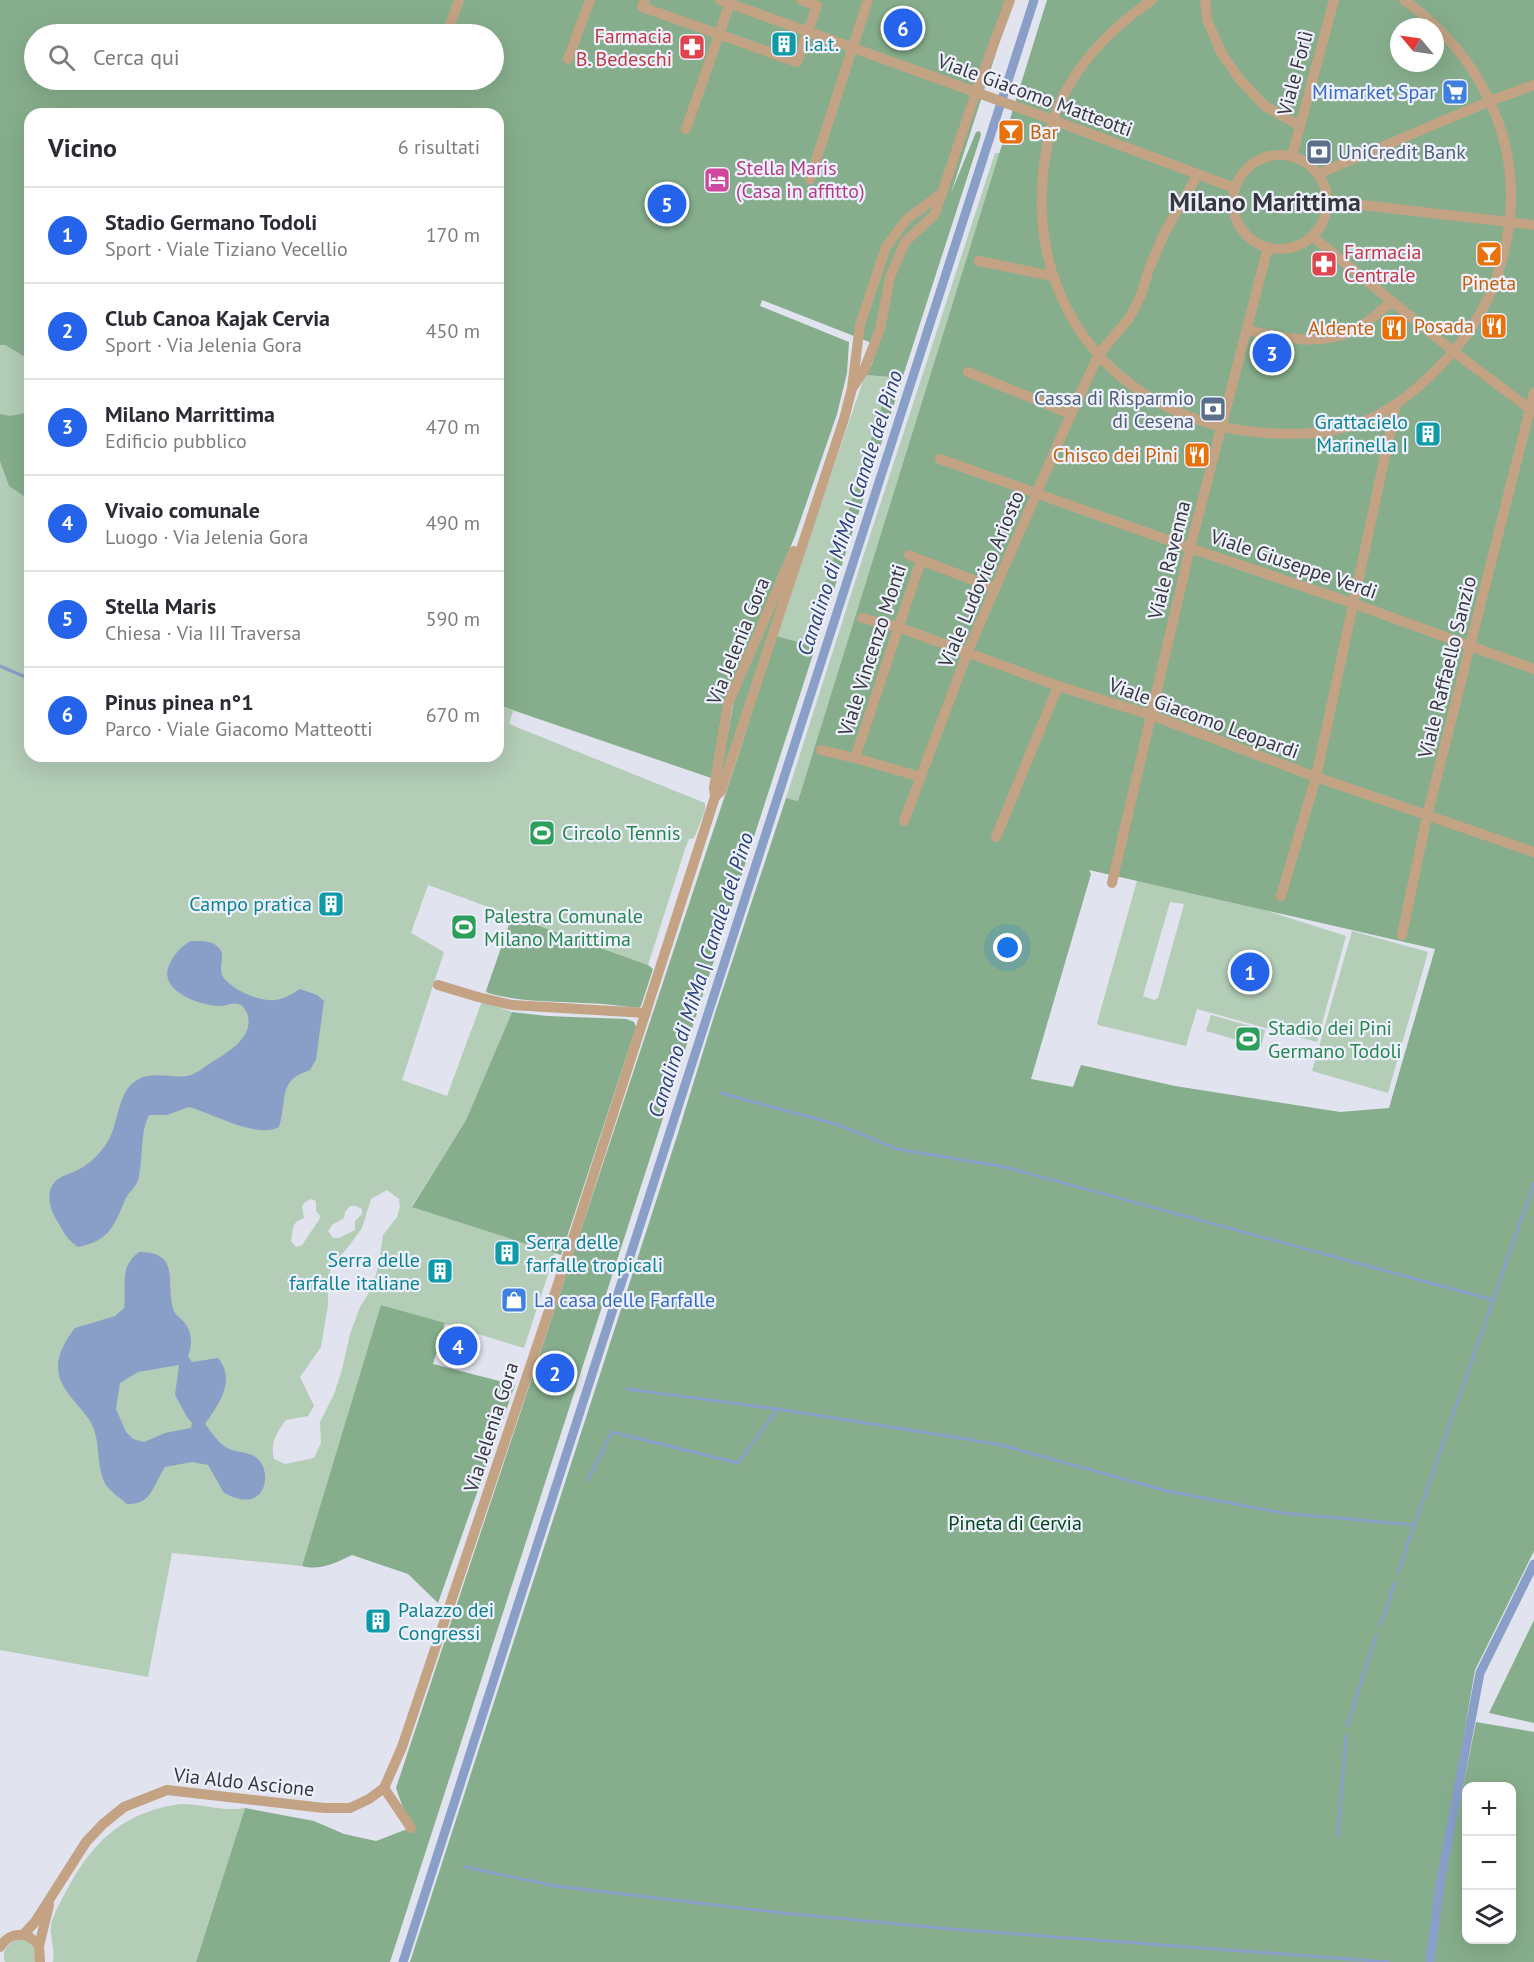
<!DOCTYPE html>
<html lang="it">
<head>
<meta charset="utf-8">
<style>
	:root { --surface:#fff; --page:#f7f7f7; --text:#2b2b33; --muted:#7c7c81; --line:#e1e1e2; --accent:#2563eb }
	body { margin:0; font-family:"PT Sans",sans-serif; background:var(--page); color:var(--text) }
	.controls { position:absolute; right:18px; bottom:18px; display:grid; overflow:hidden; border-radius:12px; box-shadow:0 6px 24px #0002 }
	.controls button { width:54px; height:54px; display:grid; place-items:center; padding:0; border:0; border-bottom:2px solid var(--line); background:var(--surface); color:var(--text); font:30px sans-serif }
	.compass { position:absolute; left:1390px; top:18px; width:54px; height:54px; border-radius:50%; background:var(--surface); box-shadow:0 6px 24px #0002; rotate:299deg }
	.you { position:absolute; left:1008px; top:948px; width:21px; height:21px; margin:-15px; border:4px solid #fff; border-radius:50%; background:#1a73e8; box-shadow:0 0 0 9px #1a73e833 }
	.badge { display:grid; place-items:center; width:39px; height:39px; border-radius:50%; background:var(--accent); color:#fff; font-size:20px; font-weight:700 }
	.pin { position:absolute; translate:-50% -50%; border:3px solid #fff; box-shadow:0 2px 6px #0006 }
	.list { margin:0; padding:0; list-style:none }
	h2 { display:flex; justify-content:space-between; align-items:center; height:78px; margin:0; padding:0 24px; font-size:26px }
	h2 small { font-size:20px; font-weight:400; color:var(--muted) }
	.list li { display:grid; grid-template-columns:39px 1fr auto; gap:18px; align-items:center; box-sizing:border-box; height:96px; padding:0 24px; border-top:2px solid var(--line) }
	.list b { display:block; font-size:22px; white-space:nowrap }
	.list p { margin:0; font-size:20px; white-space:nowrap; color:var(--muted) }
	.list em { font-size:20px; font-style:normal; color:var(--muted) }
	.icon { flex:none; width:33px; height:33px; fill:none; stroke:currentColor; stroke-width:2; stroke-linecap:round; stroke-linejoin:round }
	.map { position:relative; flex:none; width:1534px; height:1962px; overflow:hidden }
	.search { position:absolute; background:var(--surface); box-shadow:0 6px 24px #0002; left:24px; top:24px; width:480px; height:66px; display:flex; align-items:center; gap:15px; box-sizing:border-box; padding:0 21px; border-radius:33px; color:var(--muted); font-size:22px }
	.panel { position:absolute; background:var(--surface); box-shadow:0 6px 24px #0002; left:24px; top:108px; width:480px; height:654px; border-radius:18px }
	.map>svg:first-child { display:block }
	.green { fill:#b3cdb7; fill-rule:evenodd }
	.forest { fill:#86ae8c; fill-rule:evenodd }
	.water { fill:#8a9fc8; fill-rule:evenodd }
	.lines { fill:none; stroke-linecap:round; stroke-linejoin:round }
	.stream { stroke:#8a9fc8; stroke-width:3 }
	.canal { stroke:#8a9fc8; stroke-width:9 }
	.minor { stroke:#c3a384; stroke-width:10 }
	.labels { text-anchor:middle; stroke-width:4.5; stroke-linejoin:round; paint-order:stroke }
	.health-label { font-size:20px; fill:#be3a42; stroke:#eef1fd; text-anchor:end }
	.culture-label { font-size:20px; fill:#0d838f; stroke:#eef1fd; text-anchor:start }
	.street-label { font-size:20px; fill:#37383d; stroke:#eef1fd }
	.shop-label { font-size:20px; fill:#366cbe; stroke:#eef1fd; text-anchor:end }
	.food-label { font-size:20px; fill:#c56008; stroke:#eef1fd; text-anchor:end }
	.service-label { font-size:20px; fill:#4e5e75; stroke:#eef1fd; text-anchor:start }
	.hotel-label { font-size:20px; fill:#b23c85; stroke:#eef1fd; text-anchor:start }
	.leisure-label { font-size:20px; fill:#27864d; stroke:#eef1fd; text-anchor:start }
	.park-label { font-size:20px; fill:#02461b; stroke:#eef1fd }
	.water-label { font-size:21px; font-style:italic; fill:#284076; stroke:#eef1fd }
	.district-label { font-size:26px; font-weight:bold; fill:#37383d; stroke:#eef1fd }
</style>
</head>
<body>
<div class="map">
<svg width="1534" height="1962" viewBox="0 0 1534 1962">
	<rect width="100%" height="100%" fill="#e1e3ef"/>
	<g class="green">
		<path d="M995 153H1006L798 801 786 798 861 563Z"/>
		<path d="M0 345H5L30 360V756H498V705L513 711 509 724 705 803V811L694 838 689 839 685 849 648 965 428 885 411 933 444 952 402 1080 447 1096 482 1001 512 1012 466 1120 412 1206 561 1255 555 1253 524 1348 382 1305 302 1566 172 1553 148 1677 0 1650ZM387 1190 399 1199 400 1206 397 1217 383 1235 379 1264 372 1288 360 1307 350 1334 342 1370 334 1394 320 1422 321 1443 314 1458 285 1464 274 1459C270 1442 276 1434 286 1420L308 1416 314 1406 300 1377 321 1347 328 1305V1284L331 1266 349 1246 362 1228 371 1199ZM311 1199 316 1201V1211L320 1216 319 1220 302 1245 296 1247 291 1241C294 1229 290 1223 304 1218L302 1207 304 1203ZM350 1206H356L362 1209V1214L355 1221V1230L339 1238H333L328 1231 332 1225 344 1218 345 1212Z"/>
		<path d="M865 375 891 377 806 644 776 636Z"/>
		<path d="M1140 870 1346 936 1317 1042 1197 1009 1186 1046 1098 1025 1097 1023ZM1170 902 1184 904 1158 998 1154 1000 1143 996Z"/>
		<path d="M1352 931 1428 952 1388 1093 1312 1071Z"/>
		<path d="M1211 1015 1265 1030 1261 1047 1206 1031Z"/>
		<path d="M180 1804C202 1804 224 1812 245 1808L196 1962H53C56 1949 48 1935 52 1921 56 1908 64 1896 70 1884 96 1838 126 1812 180 1804Z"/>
		<path d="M18 1939 28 1941 35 1949V1962H5C1 1950 8 1944 18 1939Z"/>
	</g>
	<g class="forest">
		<path d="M0 0H1013L951 193 976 132 980 131 981 135 390 1962H196L245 1808 314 1821 344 1834 376 1841 410 1828 396 1788 739 753 776 636 806 644 891 377 865 375 872 364 877 345 762 300 760 306 849 342 847 373 837 414 795 536 723 706 711 778 498 705V114H30V360L5 345H0ZM34 34H494V80H34Z"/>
		<path d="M1047 0H1534V1551L1475 1670 1445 1845 1451 1846 1476 1722 1534 1732V1962H410L678 1133 715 1013 786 798 798 801ZM1399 27H1435V63H1399ZM1089 870 1435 949 1389 1108 1340 1112 1175 1086 1081 1065 1073 1087 1031 1079 1091 874ZM1466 1786H1512V1940H1466Z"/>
		<path d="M30 412V500L9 486 0 461V414L10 416Z"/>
		<path d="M794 558 718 787 734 701Z"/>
		<path d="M512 916 648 965 653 969 641 1006 639 1008C620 1006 601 1003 582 1003 550 1001 520 1002 488 993L486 991Z"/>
		<path d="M512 1012 547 1016 626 1019 634 1022 636 1027 561 1255 412 1207 466 1120Z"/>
		<path d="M381 1305 445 1323 433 1364 515 1385 438 1603 408 1574 352 1555C336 1563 319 1571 302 1566Z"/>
		<path d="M1534 1620V1723L1489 1713Z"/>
	</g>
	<g class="water">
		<path d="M191 941C201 941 216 940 221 951 224 958 219 967 222 975 229 989 260 1002 275 1000 284 999 292 994 300 989L317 995 324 1001 316 1060 310 1070C276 1081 288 1100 279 1127 256 1139 212 1113 189 1107L167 1115H149C140 1133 143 1157 139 1176 138 1186 129 1191 125 1200 114 1226 109 1241 78 1247 67 1240 63 1231 56 1219 48 1205 44 1185 63 1176 70 1173 77 1171 83 1167 93 1161 102 1151 108 1141 119 1123 117 1092 137 1080 154 1070 175 1080 191 1075 196 1073 202 1069 206 1066 224 1054 256 1039 247 1013 245 1009 243 1005 238 1004 232 1002 226 1006 220 1006 201 1006 161 992 168 968 172 956 181 946 191 941Z"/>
		<path d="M139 1252C183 1252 164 1285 174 1311 176 1315 179 1317 183 1321 192 1330 193 1345 188 1356L192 1362 218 1358C237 1381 218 1405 205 1424 213 1434 220 1446 232 1450 241 1453 252 1452 259 1460 269 1471 267 1495 251 1499 241 1501 233 1497 224 1493L208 1465 192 1462 165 1467C153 1485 152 1505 127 1504 120 1498 111 1492 106 1485 95 1466 102 1441 90 1421 79 1403 58 1390 58 1366 58 1353 67 1338 75 1328L115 1316 124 1308C127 1286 118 1268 139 1252ZM179 1365 175 1395 187 1417 192 1423 191 1428 165 1433 144 1442 133 1439 126 1432 116 1409 120 1383 138 1372Z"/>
	</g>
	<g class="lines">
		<g class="stream">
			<path d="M0 666 30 679"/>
			<path d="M721 1093 839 1125 897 1149 1005 1167 1493 1300"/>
			<path d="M627 1389 778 1409 997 1444 1167 1491 1283 1513 1415 1525"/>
			<path d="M588 1480 612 1432 738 1463 777 1410"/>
			<path d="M1398 1572 1534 1183"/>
			<path d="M1380 1626 1395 1583"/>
			<path d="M1347 1726 1376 1636"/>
			<path d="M1338 1836 1346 1736"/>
			<path d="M465 1867 555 1886 783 1913 951 1929 1388 1962"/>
		</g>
		<g class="canal">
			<path d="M403 1962 1034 0"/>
			<path d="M1430 1962 1440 1884 1480 1673 1534 1564"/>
		</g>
		<g class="minor">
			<path d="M645 0 642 7 797 62 817 6 801 0"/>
			<path d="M720 0 1053 120 1235 188"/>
			<path d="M1152 0C1109 29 1069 71 1053 121 1047 138 1045 156 1043 175 1029 315 1127 424 1266 433 1295 435 1329 434 1357 424 1390 413 1417 390 1441 365 1480 326 1501 281 1509 226 1521 135 1477 52 1404 0"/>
			<path d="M1205 0 1207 20 1221 52 1240 80 1265 106 1300 126"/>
			<path d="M447 34 459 0"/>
			<path d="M568 59 590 0"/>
			<path d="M686 129 731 0"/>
			<circle cx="1280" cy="202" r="47"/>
			<path d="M1292 156 1334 0"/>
			<path d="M1318 174 1490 101 1534 85"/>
			<path d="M810 179 868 0"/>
			<path d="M1327 201 1534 225"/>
			<path d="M1312 236 1454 352 1534 412"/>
			<path d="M979 261 1052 276"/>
			<path d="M1247 330C1284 338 1325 348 1359 327 1371 320 1382 310 1392 301"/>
			<path d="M968 372 1071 414"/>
			<path d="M853 387 864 370 880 329 890 277 905 242 935 214 976 92 1010 0"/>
			<path d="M940 459 1190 548 1352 603 1534 669"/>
			<path d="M909 555 921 560"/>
			<path d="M862 618 898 627 1058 686 1151 715 1316 777 1534 852"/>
			<path d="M821 750 855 758"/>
			<path d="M921 777 855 758 921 560 994 588"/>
			<path d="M715 797 714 788 728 704 794 551"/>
			<path d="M904 821 970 646 1071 414 1099 354 1130 317 1141 295 1149 269 1164 234 1198 174"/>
			<path d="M996 837 1058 686"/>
			<path d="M1112 883 1190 548 1268 247"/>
			<path d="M1281 896 1316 777 1396 405"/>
			<path d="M1402 935 1427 816 1534 393"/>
			<path d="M438 985 478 997 512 1005 646 1013"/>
			<path d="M384 1788 411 1828"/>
			<path d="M24 1934 35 1922 86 1842 103 1824 124 1807 167 1790 324 1808H350L369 1799 384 1788 402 1747 567 1257 715 797 721 791 844 419 852 388 860 325 886 247 907 219 941 194"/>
			<path d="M39 1946 49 1905"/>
			<path d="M0 1947C10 1931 28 1931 39 1946L40 1962"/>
		</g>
	</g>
	<defs>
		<symbol id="building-square" viewBox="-11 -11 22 22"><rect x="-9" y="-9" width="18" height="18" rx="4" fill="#0f9aa8" stroke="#eef1fd"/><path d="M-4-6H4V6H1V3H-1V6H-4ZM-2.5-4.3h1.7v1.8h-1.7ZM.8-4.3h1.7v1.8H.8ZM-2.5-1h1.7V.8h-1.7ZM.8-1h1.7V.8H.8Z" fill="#fff"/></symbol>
		<symbol id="pharmacy-square" viewBox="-11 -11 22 22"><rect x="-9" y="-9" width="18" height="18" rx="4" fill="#e0444e" stroke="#eef1fd"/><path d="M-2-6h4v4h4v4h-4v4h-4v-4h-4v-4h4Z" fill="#fff"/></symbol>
		<symbol id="supermarket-square" viewBox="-11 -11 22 22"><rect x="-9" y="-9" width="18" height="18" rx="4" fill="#3f7fe0" stroke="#eef1fd"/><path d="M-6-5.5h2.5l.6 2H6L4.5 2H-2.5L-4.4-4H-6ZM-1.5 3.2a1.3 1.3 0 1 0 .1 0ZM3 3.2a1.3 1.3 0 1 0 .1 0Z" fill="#fff"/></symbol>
		<symbol id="bar-square" viewBox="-11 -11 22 22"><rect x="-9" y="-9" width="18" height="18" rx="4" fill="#e8710a" stroke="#eef1fd"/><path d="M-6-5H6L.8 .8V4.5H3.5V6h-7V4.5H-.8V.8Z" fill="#fff"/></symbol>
		<symbol id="bank-square" viewBox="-11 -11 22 22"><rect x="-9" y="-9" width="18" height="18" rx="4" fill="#5c6f8a" stroke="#eef1fd"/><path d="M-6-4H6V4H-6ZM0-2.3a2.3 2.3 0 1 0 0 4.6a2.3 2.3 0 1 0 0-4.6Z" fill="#fff"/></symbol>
		<symbol id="hotel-square" viewBox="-11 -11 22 22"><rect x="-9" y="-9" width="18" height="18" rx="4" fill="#d1479c" stroke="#eef1fd"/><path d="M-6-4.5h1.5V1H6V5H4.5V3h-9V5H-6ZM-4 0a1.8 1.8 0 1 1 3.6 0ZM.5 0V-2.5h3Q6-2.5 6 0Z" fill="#fff"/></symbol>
		<symbol id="restaurant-square" viewBox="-11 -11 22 22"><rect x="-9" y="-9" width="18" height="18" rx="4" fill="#e8710a" stroke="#eef1fd"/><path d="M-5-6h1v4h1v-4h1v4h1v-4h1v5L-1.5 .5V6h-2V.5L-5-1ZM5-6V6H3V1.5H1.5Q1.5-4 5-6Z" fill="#fff"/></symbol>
		<symbol id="stadium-square" viewBox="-11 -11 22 22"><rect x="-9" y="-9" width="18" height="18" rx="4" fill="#2e9e5b" stroke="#eef1fd"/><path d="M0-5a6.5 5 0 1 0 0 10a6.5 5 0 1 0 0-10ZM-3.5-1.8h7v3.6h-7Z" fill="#fff"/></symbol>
		<symbol id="shop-square" viewBox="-11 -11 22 22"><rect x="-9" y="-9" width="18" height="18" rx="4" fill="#3f7fe0" stroke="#eef1fd"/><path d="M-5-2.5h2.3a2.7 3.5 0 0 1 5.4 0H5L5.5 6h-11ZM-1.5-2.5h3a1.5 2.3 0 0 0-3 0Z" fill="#fff"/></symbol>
	</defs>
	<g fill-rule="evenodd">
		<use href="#building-square" x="769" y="29" width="30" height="30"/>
		<use href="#pharmacy-square" x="677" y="32" width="30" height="30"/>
		<use href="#supermarket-square" x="1440" y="77" width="30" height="30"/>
		<use href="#bar-square" x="996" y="117" width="30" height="30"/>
		<use href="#bank-square" x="1304" y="137" width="30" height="30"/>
		<use href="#hotel-square" x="702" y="165" width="30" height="30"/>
		<use href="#bar-square" x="1474" y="239" width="30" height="30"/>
		<use href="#pharmacy-square" x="1309" y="249" width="30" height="30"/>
		<use href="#restaurant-square" x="1479" y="311" width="30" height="30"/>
		<use href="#restaurant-square" x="1379" y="313" width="30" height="30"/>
		<use href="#bank-square" x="1198" y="394" width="30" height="30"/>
		<use href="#building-square" x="1413" y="419" width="30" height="30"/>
		<use href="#restaurant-square" x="1182" y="440" width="30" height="30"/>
		<use href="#stadium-square" x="527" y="818" width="30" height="30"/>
		<use href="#building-square" x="316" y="889" width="30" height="30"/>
		<use href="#stadium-square" x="449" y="912" width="30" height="30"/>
		<use href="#stadium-square" x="1233" y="1024" width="30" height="30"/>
		<use href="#building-square" x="492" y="1238" width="30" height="30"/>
		<use href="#building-square" x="425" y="1256" width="30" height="30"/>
		<use href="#shop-square" x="499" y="1285" width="30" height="30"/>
		<use href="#building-square" x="363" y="1606" width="30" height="30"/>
	</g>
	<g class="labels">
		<g class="health-label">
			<text x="672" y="43">Farmacia<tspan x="672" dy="23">B. Bedeschi</tspan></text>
			<text x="1344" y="259" text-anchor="start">Farmacia<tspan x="1344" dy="23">Centrale</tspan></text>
		</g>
		<g class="culture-label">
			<text x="804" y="51">i.a.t.</text>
			<text x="1408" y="429" text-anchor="end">Grattacielo<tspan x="1408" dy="23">Marinella I</tspan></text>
			<text x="312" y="911" text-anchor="end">Campo pratica</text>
			<text x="526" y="1249">Serra delle<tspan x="526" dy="23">farfalle tropicali</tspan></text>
			<text x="420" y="1267" text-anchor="end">Serra delle<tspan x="420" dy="23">farfalle italiane</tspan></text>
			<text x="398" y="1617">Palazzo dei<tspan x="398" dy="23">Congressi</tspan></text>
		</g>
		<g class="street-label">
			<text transform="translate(1295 73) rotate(-75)" y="7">Viale Forlì</text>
			<text transform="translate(1035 95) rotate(20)" y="7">Viale Giacomo Matteotti</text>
			<text transform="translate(1169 560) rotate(-76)" y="7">Viale Ravenna</text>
			<text transform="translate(1294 564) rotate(19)" y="7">Viale Giuseppe Verdi</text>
			<text transform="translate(981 579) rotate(-67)" y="7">Viale Ludovico Ariosto</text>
			<text transform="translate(738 641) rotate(-68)" y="7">Via Jelenia Gora</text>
			<text transform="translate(872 650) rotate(-72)" y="7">Viale Vincenzo Monti</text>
			<text transform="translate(1447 667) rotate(-76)" y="7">Viale Raffaello Sanzio</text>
			<text transform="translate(1204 718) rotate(20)" y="7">Viale Giacomo Leopardi</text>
			<text transform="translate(491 1427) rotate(-72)" y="7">Via Jelenia Gora</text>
			<text transform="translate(244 1782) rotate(6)" y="7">Via Aldo Ascione</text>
		</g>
		<g class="shop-label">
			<text x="1436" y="99">Mimarket Spar</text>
			<text x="534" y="1307" text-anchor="start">La casa delle Farfalle</text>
		</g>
		<g class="food-label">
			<text x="1030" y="139" text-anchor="start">Bar</text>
			<text x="1489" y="290" text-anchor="middle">Pineta</text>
			<text x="1474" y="333">Posada</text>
			<text x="1374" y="335">Aldente</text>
			<text x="1178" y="462">Chisco dei Pini</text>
		</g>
		<g class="service-label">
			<text x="1338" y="159">UniCredit Bank</text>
			<text x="1194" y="405" text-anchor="end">Cassa di Risparmio<tspan x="1194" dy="23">di Cesena</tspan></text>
		</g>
		<g class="hotel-label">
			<text x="736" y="175">Stella Maris<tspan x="736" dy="23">(Casa in affitto)</tspan></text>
		</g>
		<g class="leisure-label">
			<text x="562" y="840">Circolo Tennis</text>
			<text x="484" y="923">Palestra Comunale<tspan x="484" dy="23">Milano Marittima</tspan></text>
			<text x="1268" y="1035">Stadio dei Pini<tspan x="1268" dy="23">Germano Todoli</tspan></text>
		</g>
		<g class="park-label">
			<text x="1015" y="1530">Pineta di Cervia</text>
		</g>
		<g class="water-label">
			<text transform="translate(850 513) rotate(-72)" y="7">Canalino di MiMa | Canale del Pino</text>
			<text transform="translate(701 975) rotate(-72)" y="7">Canalino di MiMa | Canale del Pino</text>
		</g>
		<g class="district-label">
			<text x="1265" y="211">Milano Marittima</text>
		</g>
	</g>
</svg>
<div class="controls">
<button>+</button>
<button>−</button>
<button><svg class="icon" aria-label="layers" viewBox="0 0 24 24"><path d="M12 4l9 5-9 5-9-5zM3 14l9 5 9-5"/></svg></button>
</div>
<svg class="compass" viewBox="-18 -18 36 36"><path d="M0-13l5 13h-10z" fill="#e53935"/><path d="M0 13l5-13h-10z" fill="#7c7c81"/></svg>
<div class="you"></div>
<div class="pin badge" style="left:1250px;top:972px">1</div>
<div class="pin badge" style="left:555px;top:1373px">2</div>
<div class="pin badge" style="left:1272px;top:353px">3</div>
<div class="pin badge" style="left:458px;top:1346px">4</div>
<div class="pin badge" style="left:667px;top:204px">5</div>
<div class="pin badge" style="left:903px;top:28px">6</div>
<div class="search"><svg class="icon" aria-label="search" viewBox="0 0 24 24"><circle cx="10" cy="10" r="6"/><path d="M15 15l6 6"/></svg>Cerca qui</div>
<section class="panel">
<h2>Vicino<small>6 risultati</small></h2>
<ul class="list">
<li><span class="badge">1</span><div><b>Stadio Germano Todoli</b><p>Sport · Viale Tiziano Vecellio</p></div><em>170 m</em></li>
<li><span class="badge">2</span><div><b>Club Canoa Kajak Cervia</b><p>Sport · Via Jelenia Gora</p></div><em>450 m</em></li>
<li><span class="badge">3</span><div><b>Milano Marrittima</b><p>Edificio pubblico</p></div><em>470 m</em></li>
<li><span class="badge">4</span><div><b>Vivaio comunale</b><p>Luogo · Via Jelenia Gora</p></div><em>490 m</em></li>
<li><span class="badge">5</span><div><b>Stella Maris</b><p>Chiesa · Via III Traversa</p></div><em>590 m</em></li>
<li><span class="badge">6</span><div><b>Pinus pinea n°1</b><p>Parco · Viale Giacomo Matteotti</p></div><em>670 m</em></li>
</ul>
</section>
</div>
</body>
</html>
